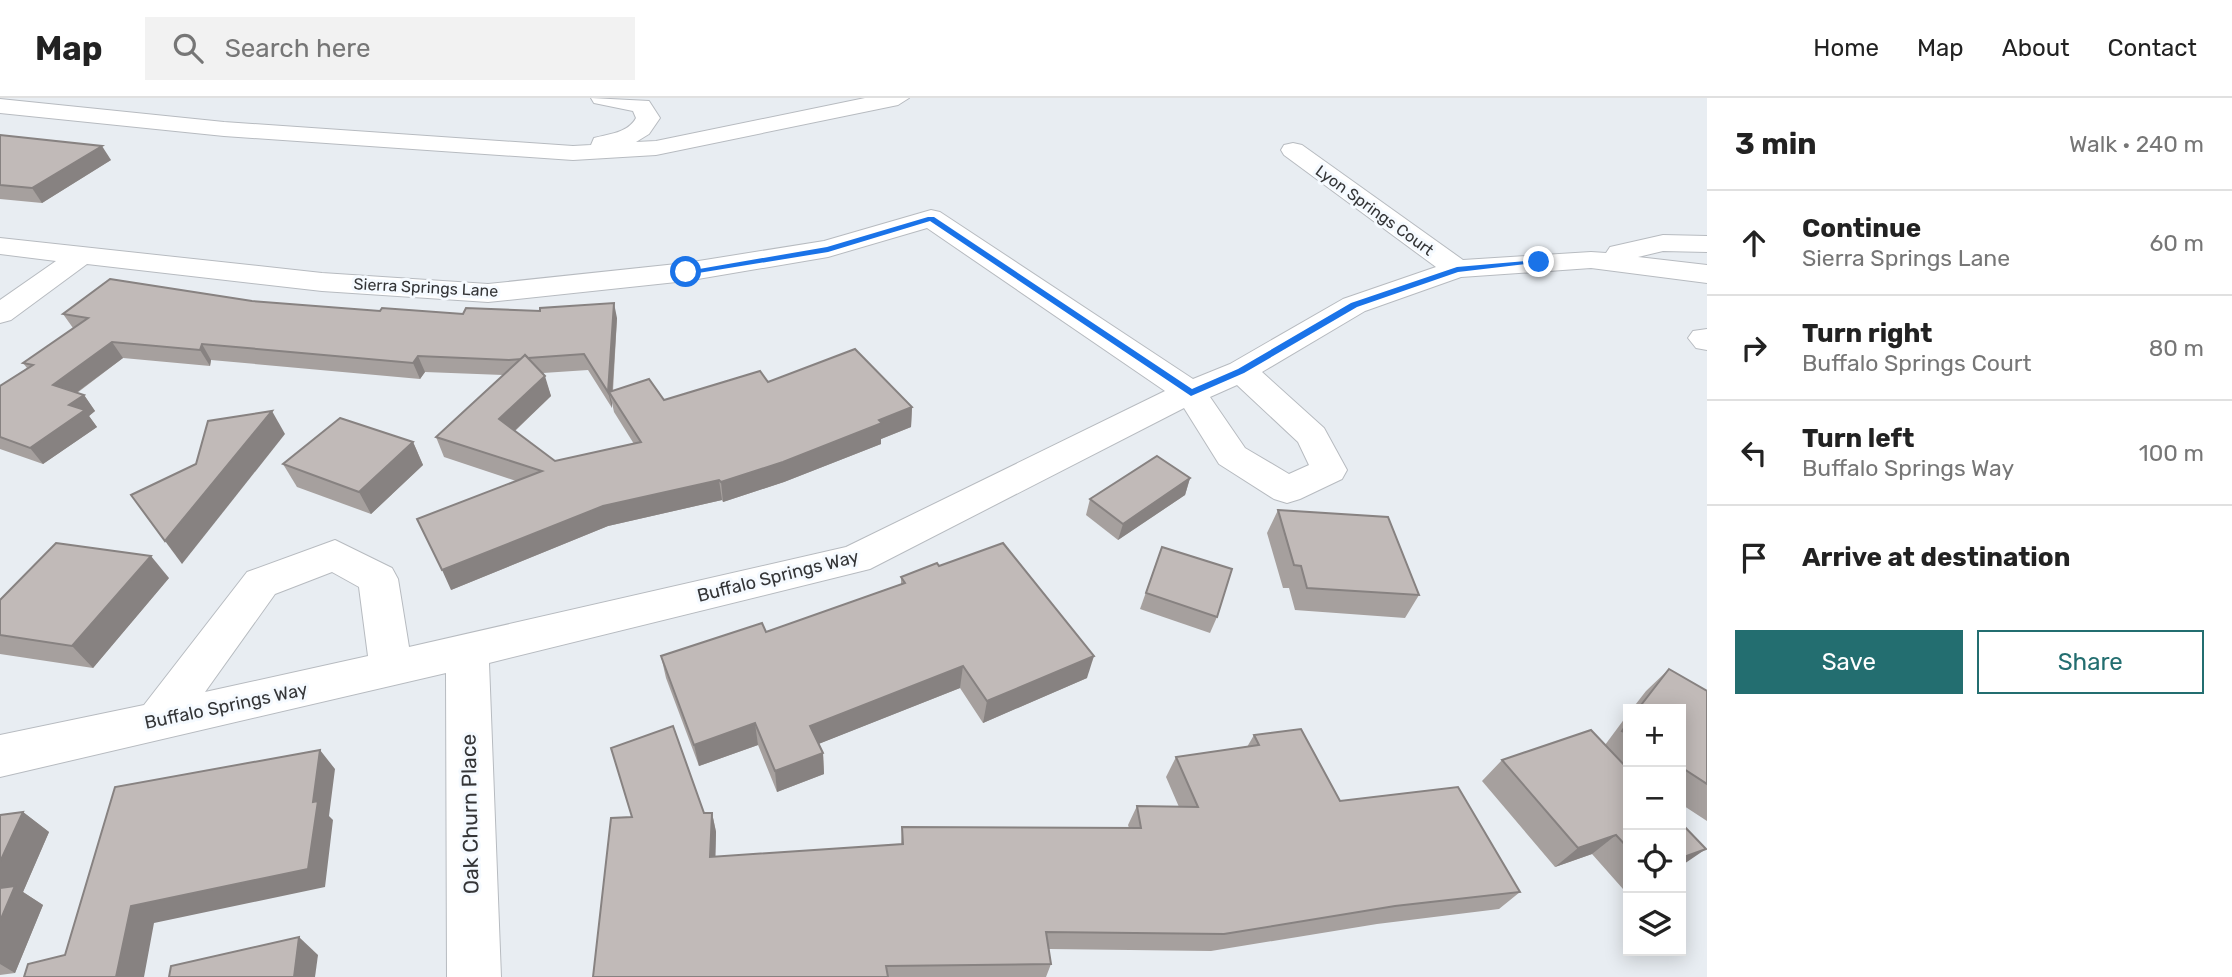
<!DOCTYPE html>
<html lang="en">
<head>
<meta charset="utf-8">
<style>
	:root { --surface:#fff; --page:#f2f2f2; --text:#222; --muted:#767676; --line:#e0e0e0; --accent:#236e70 }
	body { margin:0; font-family:Rubik,sans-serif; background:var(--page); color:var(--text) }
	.controls { position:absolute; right:21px; bottom:21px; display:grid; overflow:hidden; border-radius:0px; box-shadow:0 4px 18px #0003 }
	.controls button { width:63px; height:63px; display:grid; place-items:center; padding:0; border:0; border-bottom:2px solid var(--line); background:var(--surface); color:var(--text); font:35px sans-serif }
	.stop { position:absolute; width:21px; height:21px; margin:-16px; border:5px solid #1a73e8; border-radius:50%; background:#fff }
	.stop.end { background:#1a73e8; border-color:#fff; box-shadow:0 2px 7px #0008 }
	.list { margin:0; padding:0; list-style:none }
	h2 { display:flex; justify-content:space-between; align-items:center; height:91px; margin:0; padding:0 28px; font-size:30px }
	h2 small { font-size:23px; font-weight:400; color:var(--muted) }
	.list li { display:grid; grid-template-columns:46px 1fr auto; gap:21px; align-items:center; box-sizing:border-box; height:105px; padding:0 28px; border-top:2px solid var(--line) }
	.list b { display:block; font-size:26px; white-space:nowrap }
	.list p { margin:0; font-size:23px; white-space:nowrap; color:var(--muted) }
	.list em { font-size:23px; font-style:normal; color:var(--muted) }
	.actions { display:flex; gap:14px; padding:21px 28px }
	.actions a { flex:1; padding:16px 0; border:2px solid var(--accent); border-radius:0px; text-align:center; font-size:24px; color:var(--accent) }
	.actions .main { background:var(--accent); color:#fff }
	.icon { flex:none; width:38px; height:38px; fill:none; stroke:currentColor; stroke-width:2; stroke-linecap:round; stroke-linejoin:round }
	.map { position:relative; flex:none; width:1707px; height:879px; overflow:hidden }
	header { display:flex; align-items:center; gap:42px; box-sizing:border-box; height:98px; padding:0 35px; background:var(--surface); border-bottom:2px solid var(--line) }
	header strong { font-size:33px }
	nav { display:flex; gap:38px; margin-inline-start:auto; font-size:24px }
	.search { width:490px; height:63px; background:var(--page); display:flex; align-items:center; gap:18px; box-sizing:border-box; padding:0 24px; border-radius:0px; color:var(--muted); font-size:26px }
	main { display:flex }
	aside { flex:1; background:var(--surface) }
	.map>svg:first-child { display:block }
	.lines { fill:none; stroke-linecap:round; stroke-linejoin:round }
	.minor-casing { stroke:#b7bbc0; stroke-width:2 }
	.secondary-casing { stroke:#b7bbc0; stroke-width:2 }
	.minor { fill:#fff; fill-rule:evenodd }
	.secondary { fill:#fff; fill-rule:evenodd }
	.wall { fill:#a6a09e; fill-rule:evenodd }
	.shaded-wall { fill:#878281 }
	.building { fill:#c1bab8; stroke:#878281; stroke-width:2 }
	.route { fill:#1a73e8 }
	.labels { text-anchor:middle; stroke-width:6; stroke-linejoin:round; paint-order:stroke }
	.far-street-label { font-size:16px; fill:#343537; stroke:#f5faff }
	.street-label { font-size:18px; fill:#343537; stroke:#f5faff }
	.near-street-label { font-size:21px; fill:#343537; stroke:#f5faff }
</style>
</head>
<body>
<header>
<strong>Map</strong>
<div class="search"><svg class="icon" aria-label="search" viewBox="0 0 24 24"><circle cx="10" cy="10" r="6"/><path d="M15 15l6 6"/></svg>Search here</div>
<nav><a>Home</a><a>Map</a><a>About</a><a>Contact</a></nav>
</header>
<main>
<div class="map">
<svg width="1707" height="879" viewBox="0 0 1707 879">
	<rect width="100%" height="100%" fill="#e8edf2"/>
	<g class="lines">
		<defs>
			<g id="minor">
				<path d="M1293 45 1302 47 1463 162 1591 154 1606 155 1610 149 1663 137 1707 138V154L1663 153 1638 159 1707 167V185L1591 170 1461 179 1365 213 1262 274 1324 330 1347 372 1342 381 1300 401 1287 405 1274 401 1219 366 1184 310 870 471 489 565 501 879H447L446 575 0 679V637L144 607 247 474 335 442 392 470 398 481 409 549 846 449 1165 293 927 130 828 159 686 183 488 204 322 193 87 166 11 222 0 225V202L56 163 0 156V140L322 175 488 186 686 165 824 143 931 112 940 114 1193 281 1230 266 1343 201 1436 169 1284 57 1281 52 1284 47ZM1237 287 1298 344 1309 367 1289 376 1245 350 1210 299ZM332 474 359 489 368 558 205 594 275 496Z"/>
				<path d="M1707 231V252L1696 250 1688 240 1693 233Z"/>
			</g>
			<path id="secondary" d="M591 0 649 3 660 20 649 36 636 44 656 43 865 0H909L898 7 656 57 573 62 224 38 0 15V1L224 24 573 48 591 47 594 40C609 36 628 35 636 20L633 13 594 5Z"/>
		</defs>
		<use href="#minor" class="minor-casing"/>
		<use href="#secondary" class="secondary-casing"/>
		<use href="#minor" class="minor"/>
		<use href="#secondary" class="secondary"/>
	</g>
	<g class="wall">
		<path d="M0 37 111 62 42 105 0 101Z"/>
		<path d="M252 203 380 213 463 216 617 220 613 293 664 302 768 284 912 309 911 329 881 341V346L784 384 723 404 722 402 608 428 451 492 516 383 444 359 436 339 503 277 425 274 420 281 211 262 210 268 123 260 77 295 84 297 95 313 89 318 97 329 43 366 0 351V288L27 270 23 265 73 230 63 216ZM588 272 612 310V305L614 314 634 346 555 363 515 333 551 298 543 275Z"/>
		<path d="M413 344 423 367 371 416 297 389 283 366Z"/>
		<path d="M1190 380 1185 397 1118 442 1086 417 1090 401Z"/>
		<path d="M1278 412 1419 497 1405 520 1295 512 1289 490H1283L1267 435Z"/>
		<path d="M1162 449 1217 519 1210 535 1140 511Z"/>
		<path d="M939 468 1087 580 983 625 960 590 818 646 823 655 824 676 777 694 758 647 699 668 666 580 661 558 766 534 901 486V479Z"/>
		<path d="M169 480 93 570 0 556V502Z"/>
		<path d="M1669 571 1707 593V723L1681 706V611H1632L1646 593Z"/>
		<path d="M1628 616V789L1623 791 1592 756 1555 769 1482 683 1502 662 1605 647Z"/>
		<path d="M1254 637 1340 703 1520 794 1499 811 1377 826 1211 853 1049 851 1051 866 1046 879H593L704 715H712L716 734 715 759 901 746 902 729 1129 730 1128 727 1137 708 1179 709 1166 679 1176 659 1247 649Z"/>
		<path d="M23 714 49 734 23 794 43 807 15 875 0 877V717Z"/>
	</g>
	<g class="shaded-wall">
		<path d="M102 48 111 62 42 105 32 90Z"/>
		<path d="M614 205 617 220 612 298 609 294 612 305V310L608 294Z"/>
		<path d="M112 244 123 260 65 303 53 287Z"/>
		<path d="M202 246 211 262 210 268 200 252Z"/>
		<path d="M418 258 425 274 420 281 413 265Z"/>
		<path d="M545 278 551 298 506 341 499 321Z"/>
		<path d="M84 297 95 313 89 318 97 329 43 366 30 350 69 307Z"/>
		<path d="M912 309 911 329 881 341V346L784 384 723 404 721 384Z"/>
		<path d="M272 313 285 336 182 466 165 443Z"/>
		<path d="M413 344 423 367 371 416 359 394Z"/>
		<path d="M1190 380 1185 397 1118 442 1123 426Z"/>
		<path d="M719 382 722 402 608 428 451 492 442 472 603 408Z"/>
		<path d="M151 458 169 480 93 570 72 548Z"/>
		<path d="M1094 558 1087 580 983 625 987 603Z"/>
		<path d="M963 568 960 590 811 649 810 628Z"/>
		<path d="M755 625 758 647 699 668 694 647Z"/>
		<path d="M320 652 335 671 329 718 333 722 325 789 154 825 144 879H116L131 808 313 704Z"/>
		<path d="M823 655 824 676 777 694 775 673Z"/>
		<path d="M23 714 49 734 23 794 43 807 15 875 0 866V764Z"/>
		<path d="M712 715 716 734 715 778 710 759Z"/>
		<path d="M1616 737 1592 756 1555 769 1578 750Z"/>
		<path d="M1706 751 1681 768V760Z"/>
		<path d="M299 839 318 857 315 879H294Z"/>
	</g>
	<g class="building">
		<path d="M0 37 102 48 32 90 0 87Z"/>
		<path d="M110 181 252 203 380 213 382 210 463 216 466 210 540 213V210L614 205 608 294 584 256 528 260 525 257 522 261 509 262 418 258 413 265 202 246 200 252 112 244 53 287 84 297 69 307 85 312 30 350 0 339V288L33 267 23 265 88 220 63 216Z"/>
		<path d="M855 251 912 309 879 322 882 325 783 364 721 384 719 382 603 408 442 472 417 421 542 373 436 339 525 257 545 278 499 321 555 363 641 344 609 294 649 281 664 302 760 273 768 284Z"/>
		<path d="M272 313 165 443 131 397 196 366 208 323Z"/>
		<path d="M340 320 413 344 359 394 283 366Z"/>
		<path d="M1157 358 1190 380 1123 426 1090 401Z"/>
		<path d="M1278 412 1388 419 1419 497 1307 490 1301 468 1294 467Z"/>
		<path d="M56 445 151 458 72 548 0 537V502Z"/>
		<path d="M1003 445 1094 558 987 603 963 568 810 628 823 655 775 673 755 625 694 647 661 558 762 525 766 534 905 485 901 479 937 465 939 468Z"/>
		<path d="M1162 449 1232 471 1217 519 1146 495Z"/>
		<path d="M1669 571 1707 593V686L1681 669V611H1638Z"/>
		<path d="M1628 624V636L1622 633Z"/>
		<path d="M673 628 704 715H712L710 759 903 746 902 729 1141 730 1137 708 1198 709 1176 659 1259 647 1254 637 1301 631 1340 703 1458 689 1520 794 1395 808 1224 836 1046 834 1051 866 886 868 888 879H593L611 720 632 719 611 650Z"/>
		<path d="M1591 632 1628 671V750L1616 737 1578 750 1502 662Z"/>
		<path d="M320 652 313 704 318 703 308 771 131 808 116 879H24L28 866 65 857 115 689Z"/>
		<path d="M23 714 0 764V717Z"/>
		<path d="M1681 725 1706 751 1681 760Z"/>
		<path d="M15 788 0 823V790Z"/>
		<path d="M299 839 294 879H169L171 868Z"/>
	</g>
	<path class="route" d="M928 119H934L1192 291 1238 271 1351 205 1457 169 1539 162 1544 164 1458 174 1357 209 1244 275 1191 298 930 123 828 154 686 177 682 174 827 149Z"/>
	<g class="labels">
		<g class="far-street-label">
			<text transform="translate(1375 112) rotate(36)" y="6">Lyon Springs Court</text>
			<text transform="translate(426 189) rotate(3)" y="6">Sierra Springs Lane</text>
		</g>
		<g class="street-label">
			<text transform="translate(778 478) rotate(-14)" y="6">Buffalo Springs Way</text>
			<text transform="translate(226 608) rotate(-12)" y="6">Buffalo Springs Way</text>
		</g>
		<g class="near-street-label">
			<text transform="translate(470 716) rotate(-91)" y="7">Oak Churn Place</text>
		</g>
	</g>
</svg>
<div class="controls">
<button>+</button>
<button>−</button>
<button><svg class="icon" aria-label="locate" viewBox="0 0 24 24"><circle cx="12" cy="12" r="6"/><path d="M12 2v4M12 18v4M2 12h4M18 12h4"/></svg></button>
<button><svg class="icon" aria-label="layers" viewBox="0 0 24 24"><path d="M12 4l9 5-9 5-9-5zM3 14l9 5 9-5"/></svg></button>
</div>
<div class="stop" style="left:686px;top:174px"></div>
<div class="stop end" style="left:1539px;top:164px"></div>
</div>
<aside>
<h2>3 min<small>Walk · 240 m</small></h2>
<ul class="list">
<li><svg class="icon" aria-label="ahead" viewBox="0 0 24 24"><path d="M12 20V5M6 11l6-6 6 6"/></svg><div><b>Continue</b><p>Sierra Springs Lane</p></div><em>60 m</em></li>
<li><svg class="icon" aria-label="right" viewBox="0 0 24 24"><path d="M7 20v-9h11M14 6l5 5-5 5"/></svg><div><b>Turn right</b><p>Buffalo Springs Court</p></div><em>80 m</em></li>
<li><svg class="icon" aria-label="left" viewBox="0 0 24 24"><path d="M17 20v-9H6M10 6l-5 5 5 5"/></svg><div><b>Turn left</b><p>Buffalo Springs Way</p></div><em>100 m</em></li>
<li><svg class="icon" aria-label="arrive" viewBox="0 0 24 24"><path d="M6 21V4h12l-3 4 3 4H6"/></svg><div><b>Arrive at destination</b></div></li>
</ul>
<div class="actions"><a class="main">Save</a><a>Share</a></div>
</aside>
</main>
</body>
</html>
